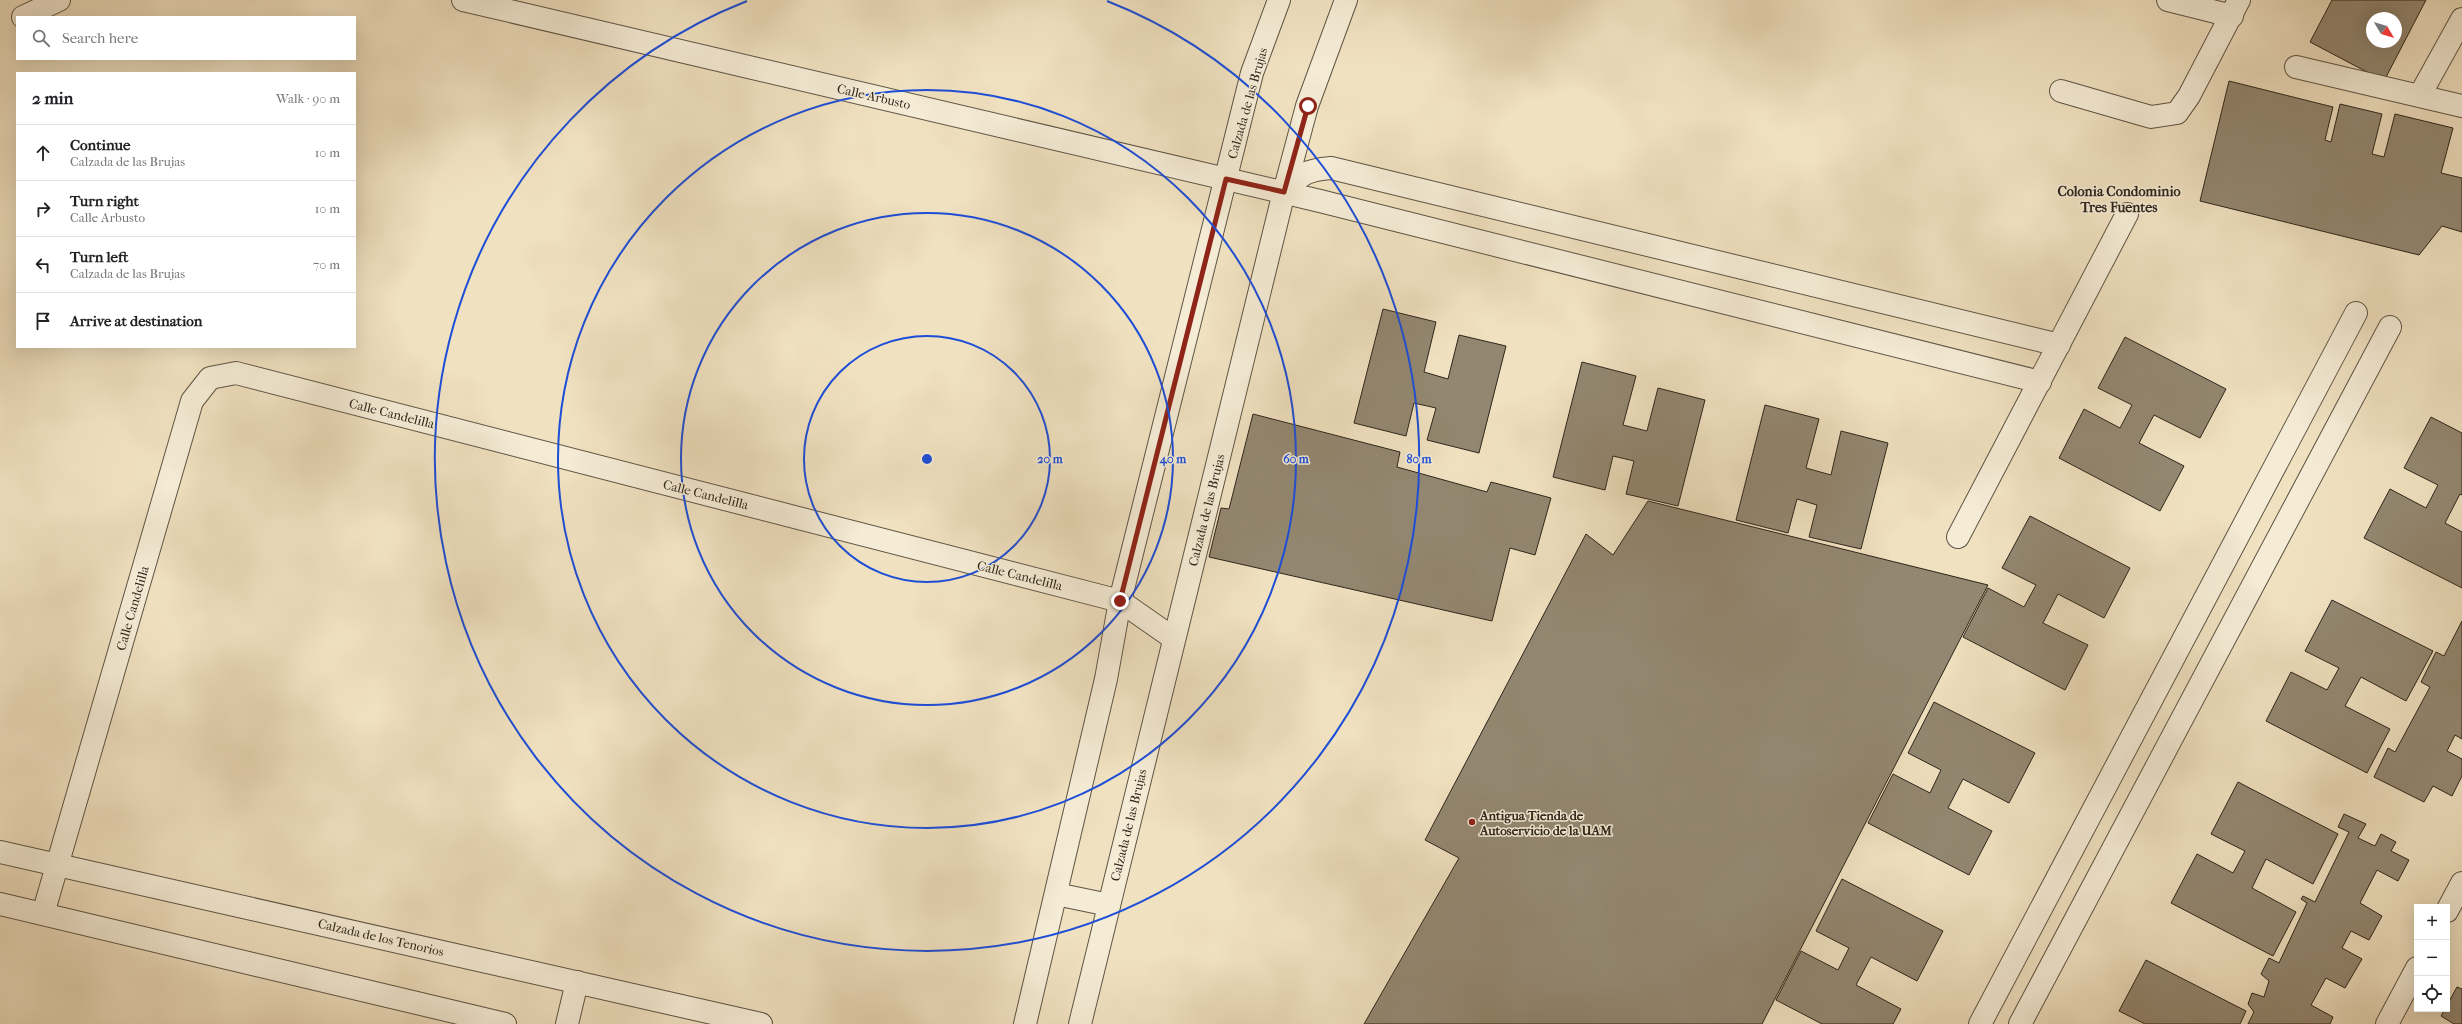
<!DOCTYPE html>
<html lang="en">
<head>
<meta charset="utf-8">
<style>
	:root { --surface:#fff; --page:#f2f2f2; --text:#202124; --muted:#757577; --line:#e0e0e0 }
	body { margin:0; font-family:"IM FELL French Canon",serif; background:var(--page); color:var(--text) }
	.controls { position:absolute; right:12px; bottom:12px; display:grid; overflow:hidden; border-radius:0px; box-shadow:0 4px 16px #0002 }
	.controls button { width:36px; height:36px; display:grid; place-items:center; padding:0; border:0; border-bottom:1px solid var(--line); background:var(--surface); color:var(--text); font:20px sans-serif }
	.compass { position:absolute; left:2366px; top:12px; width:36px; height:36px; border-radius:50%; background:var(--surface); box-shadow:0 4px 16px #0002; rotate:128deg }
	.stop { position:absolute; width:12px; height:12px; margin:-9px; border:3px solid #8f2418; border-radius:50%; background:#fff }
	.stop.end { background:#8f2418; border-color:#fff; box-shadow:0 1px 4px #0008 }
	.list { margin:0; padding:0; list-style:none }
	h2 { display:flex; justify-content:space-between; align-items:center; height:52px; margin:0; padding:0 16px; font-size:17px }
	h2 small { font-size:13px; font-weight:400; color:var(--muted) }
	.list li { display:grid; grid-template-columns:26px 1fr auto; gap:12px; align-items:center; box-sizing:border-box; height:56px; padding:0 16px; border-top:1px solid var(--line) }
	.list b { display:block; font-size:15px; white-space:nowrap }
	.list p { margin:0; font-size:13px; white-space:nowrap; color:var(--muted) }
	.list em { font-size:13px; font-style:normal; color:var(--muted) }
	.icon { flex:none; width:22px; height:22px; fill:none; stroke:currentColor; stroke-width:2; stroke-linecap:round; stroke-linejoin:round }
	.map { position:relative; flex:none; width:2462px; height:1024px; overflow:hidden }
	.search { position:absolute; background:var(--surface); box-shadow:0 4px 16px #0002; left:16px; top:16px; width:340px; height:44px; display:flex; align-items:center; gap:10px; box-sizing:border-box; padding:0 14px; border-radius:0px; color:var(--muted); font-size:15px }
	.panel { position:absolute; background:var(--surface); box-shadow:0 4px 16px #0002; left:16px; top:72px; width:340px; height:276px; border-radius:0px }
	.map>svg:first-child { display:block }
	.building { fill:#938771; stroke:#2e251b; fill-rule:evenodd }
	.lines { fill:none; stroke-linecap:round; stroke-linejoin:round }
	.minor-casing { stroke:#5e5444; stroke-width:24 }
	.tertiary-casing { stroke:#5e5444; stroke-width:24 }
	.minor { stroke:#f5ecd6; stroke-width:22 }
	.tertiary { stroke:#f5ecd6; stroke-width:22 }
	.route { stroke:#8f2418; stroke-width:5 }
	.ring { fill:none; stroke:#1d4ed8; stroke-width:2 }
	.poi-dot { fill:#8f2418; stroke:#f5ecd6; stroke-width:1.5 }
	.labels { text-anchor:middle; stroke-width:3; stroke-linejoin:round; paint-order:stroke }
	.street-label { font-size:13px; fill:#2e251b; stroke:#f5ecd6 }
	.poi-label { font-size:13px; font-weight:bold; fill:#2e251b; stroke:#f5ecd6; text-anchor:start }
	.neighbourhood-label { font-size:14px; font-weight:bold; fill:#2e251b; stroke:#f5ecd6 }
	.centre { fill:#1d4ed8; stroke:#f5ecd6; stroke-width:2 }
	.ring-label { font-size:12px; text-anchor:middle; font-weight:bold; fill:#1d4ed8; stroke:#f5ecd6; stroke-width:3; stroke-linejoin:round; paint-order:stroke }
</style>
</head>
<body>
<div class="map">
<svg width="2462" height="1024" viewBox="0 0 2462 1024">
	<rect width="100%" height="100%" fill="#f0e1c0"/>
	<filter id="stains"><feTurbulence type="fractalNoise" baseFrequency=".005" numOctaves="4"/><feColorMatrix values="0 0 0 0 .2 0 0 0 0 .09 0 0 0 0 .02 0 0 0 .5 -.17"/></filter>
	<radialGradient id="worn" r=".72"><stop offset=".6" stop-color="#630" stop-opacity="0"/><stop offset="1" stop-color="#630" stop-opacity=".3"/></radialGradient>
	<g class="building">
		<path d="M2332 0H2426L2384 81 2310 42ZM2372 18H2396V42H2372Z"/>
		<path d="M2229 81 2333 107 2325 140 2331 142 2340 104 2382 114 2372 154 2384 157 2395 114 2453 128 2441 173 2462 178V232L2442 226 2419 255 2200 201Z"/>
		<path d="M1383 309 1436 322 1424 372 1448 379 1459 335 1506 346 1479 453 1427 440 1436 408 1414 403 1406 436 1354 423Z"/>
		<path d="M2125 337 2226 389 2200 438 2154 415 2139 443 2184 466 2160 511 2059 458 2084 409 2120 428 2132 405 2098 388Z"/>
		<path d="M1582 362 1636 376 1623 425 1647 431 1658 388 1705 400 1678 506 1626 494 1634 461 1613 456 1605 490 1553 477Z"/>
		<path d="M1765 405 1819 419 1806 468 1831 475 1841 431 1888 443 1861 549 1809 537 1817 505 1797 499 1788 533 1736 520Z"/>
		<path d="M1253 414 1400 452 1397 467 1487 492 1491 482 1551 498 1535 555 1510 548 1492 621 1209 557 1221 508 1229 509Z"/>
		<path d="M2431 417 2462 433V495L2460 494 2445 523 2462 532V588L2364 538 2390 489 2426 508 2438 485 2404 468Z"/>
		<path d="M1648 501 1988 585 1762 1024H1364L1459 858 1425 840 1586 534 1613 555Z"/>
		<path d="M2030 516 2130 568 2104 618 2058 594 2043 623 2088 645 2065 690 1963 637 1988 588 2024 607 2036 585 2002 568Z"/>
		<path d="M2332 600 2433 651 2406 701 2361 677 2345 706 2390 729 2367 773 2266 721 2291 672 2327 690 2339 668 2305 651Z"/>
		<path d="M2462 621V739L2455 735 2447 751 2462 759V776L2452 796 2433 786 2424 802 2374 777 2388 748 2395 752 2430 687 2421 682 2436 652 2444 656Z"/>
		<path d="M1934 702 2035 753 2009 803 1963 779 1948 808 1992 831 1969 875 1868 823 1893 774 1930 793 1941 770 1908 753Z"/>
		<path d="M2238 782 2338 834 2313 884 2266 859 2252 888 2296 912 2273 956 2171 903 2197 854 2233 873 2245 851 2211 834Z"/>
		<path d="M2344 814 2366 824 2358 838 2375 846 2381 834 2396 842 2391 851 2409 860 2398 881 2377 870 2360 903 2382 916 2369 940 2351 931 2342 948 2362 959 2345 988 2326 978 2311 1005 2333 1017 2330 1024H2248L2254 1012 2248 1004 2252 993 2264 997 2269 981 2261 974 2269 958 2279 963 2307 903 2301 899 2303 896 2315 902 2349 832 2338 827Z"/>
		<path d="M1842 879 1943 931 1917 981 1871 957 1856 985 1901 1009 1893 1024H1822L1776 1000 1801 951 1838 970 1849 948 1816 931Z"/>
		<path d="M2146 960 2246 1011 2240 1024H2145L2119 1011Z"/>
		<path d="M2457 987 2462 989V1024H2454L2441 1016 2445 1009H2447V1005Z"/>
	</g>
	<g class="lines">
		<defs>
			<g id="minor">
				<path d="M463 0 1320 201 2040 382"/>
				<path d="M2168 0 2232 16"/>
				<path d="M23 17 59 0"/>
				<path d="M2296 67 2462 106"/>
				<path d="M2061 91 2151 117 2177 113 2189 96 2239 0"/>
				<path d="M2420 95 2462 19"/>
				<path d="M1284 192C1301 174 1306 170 1331 168L2059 345"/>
				<path d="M1958 537 2127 214"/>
				<path d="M2447 911 2462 883"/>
				<path d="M43 914 192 401 210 378 236 373 1120 601"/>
				<path d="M567 1024 577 982"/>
				<path d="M1980 1024 2356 313"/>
				<path d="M2020 1024 2390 327"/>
				<path d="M2387 1024 2417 968"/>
			</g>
			<g id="tertiary">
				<path d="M1120 601 1173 638"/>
				<path d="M0 852 761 1024"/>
				<path d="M1056 894 1109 905"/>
				<path d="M0 904 505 1024"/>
				<path d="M1025 1024 1106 679 1120 601 1252 73 1279 0"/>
				<path d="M1080 1024 1284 192 1307 106 1346 0"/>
			</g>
		</defs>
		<use href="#minor" class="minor-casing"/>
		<use href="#tertiary" class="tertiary-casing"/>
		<use href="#minor" class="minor"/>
		<use href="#tertiary" class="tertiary"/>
	</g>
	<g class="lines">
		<path class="route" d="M1120 601 1226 179 1284 192 1308 106"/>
	</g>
	<g class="ring">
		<circle cx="927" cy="459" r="123"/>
		<circle cx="927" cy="459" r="246"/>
		<circle cx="927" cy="459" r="369"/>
		<path d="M1107 1A492 492 0 1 1 747 1"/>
	</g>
	<circle class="poi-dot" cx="1472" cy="822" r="4"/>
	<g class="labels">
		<g class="street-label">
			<text transform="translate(874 96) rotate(13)" y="5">Calle Arbusto</text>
			<text transform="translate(1247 103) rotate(-74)" y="5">Calzada de las Brujas</text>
			<text transform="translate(392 413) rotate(14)" y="5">Calle Candelilla</text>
			<text transform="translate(706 494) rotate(14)" y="5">Calle Candelilla</text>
			<text transform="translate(1206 510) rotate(-76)" y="5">Calzada de las Brujas</text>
			<text transform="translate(1020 575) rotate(14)" y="5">Calle Candelilla</text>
			<text transform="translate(132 608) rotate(-74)" y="5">Calle Candelilla</text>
			<text transform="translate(1128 825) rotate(-76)" y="5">Calzada de las Brujas</text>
			<text transform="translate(381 937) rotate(13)" y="5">Calzada de los Tenorios</text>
		</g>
		<g class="poi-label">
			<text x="1480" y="820">Antigua Tienda de<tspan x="1480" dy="15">Autoservicio de la UAM</tspan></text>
		</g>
		<g class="neighbourhood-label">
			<text x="2119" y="196">Colonia Condominio<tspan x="2119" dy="16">Tres Fuentes</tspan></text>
		</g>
	</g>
	<circle cx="927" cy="459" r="6" class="centre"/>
	<g class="ring-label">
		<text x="1050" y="463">20 m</text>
		<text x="1173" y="463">40 m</text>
		<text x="1296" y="463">60 m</text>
		<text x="1419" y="463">80 m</text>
	</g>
	<rect width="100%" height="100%" filter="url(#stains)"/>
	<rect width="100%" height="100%" fill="url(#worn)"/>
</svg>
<div class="controls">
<button>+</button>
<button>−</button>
<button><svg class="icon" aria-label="locate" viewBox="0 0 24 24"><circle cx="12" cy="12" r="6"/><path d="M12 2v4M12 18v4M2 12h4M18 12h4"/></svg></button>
</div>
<svg class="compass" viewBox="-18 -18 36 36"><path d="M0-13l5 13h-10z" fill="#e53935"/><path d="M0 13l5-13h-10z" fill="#757577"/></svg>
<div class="stop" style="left:1308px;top:106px"></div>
<div class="stop end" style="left:1120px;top:601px"></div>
<div class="search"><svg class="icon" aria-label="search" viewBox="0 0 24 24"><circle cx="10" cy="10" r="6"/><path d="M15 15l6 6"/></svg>Search here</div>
<section class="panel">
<h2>2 min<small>Walk · 90 m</small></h2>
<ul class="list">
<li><svg class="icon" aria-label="ahead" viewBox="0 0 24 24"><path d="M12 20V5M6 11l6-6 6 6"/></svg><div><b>Continue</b><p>Calzada de las Brujas</p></div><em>10 m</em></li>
<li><svg class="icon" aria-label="right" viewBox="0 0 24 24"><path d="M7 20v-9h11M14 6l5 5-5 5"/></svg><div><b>Turn right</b><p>Calle Arbusto</p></div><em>10 m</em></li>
<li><svg class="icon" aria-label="left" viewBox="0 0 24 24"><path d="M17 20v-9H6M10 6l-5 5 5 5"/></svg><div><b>Turn left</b><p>Calzada de las Brujas</p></div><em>70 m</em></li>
<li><svg class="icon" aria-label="arrive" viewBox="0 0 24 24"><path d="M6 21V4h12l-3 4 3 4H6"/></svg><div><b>Arrive at destination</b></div></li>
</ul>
</section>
</div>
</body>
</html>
